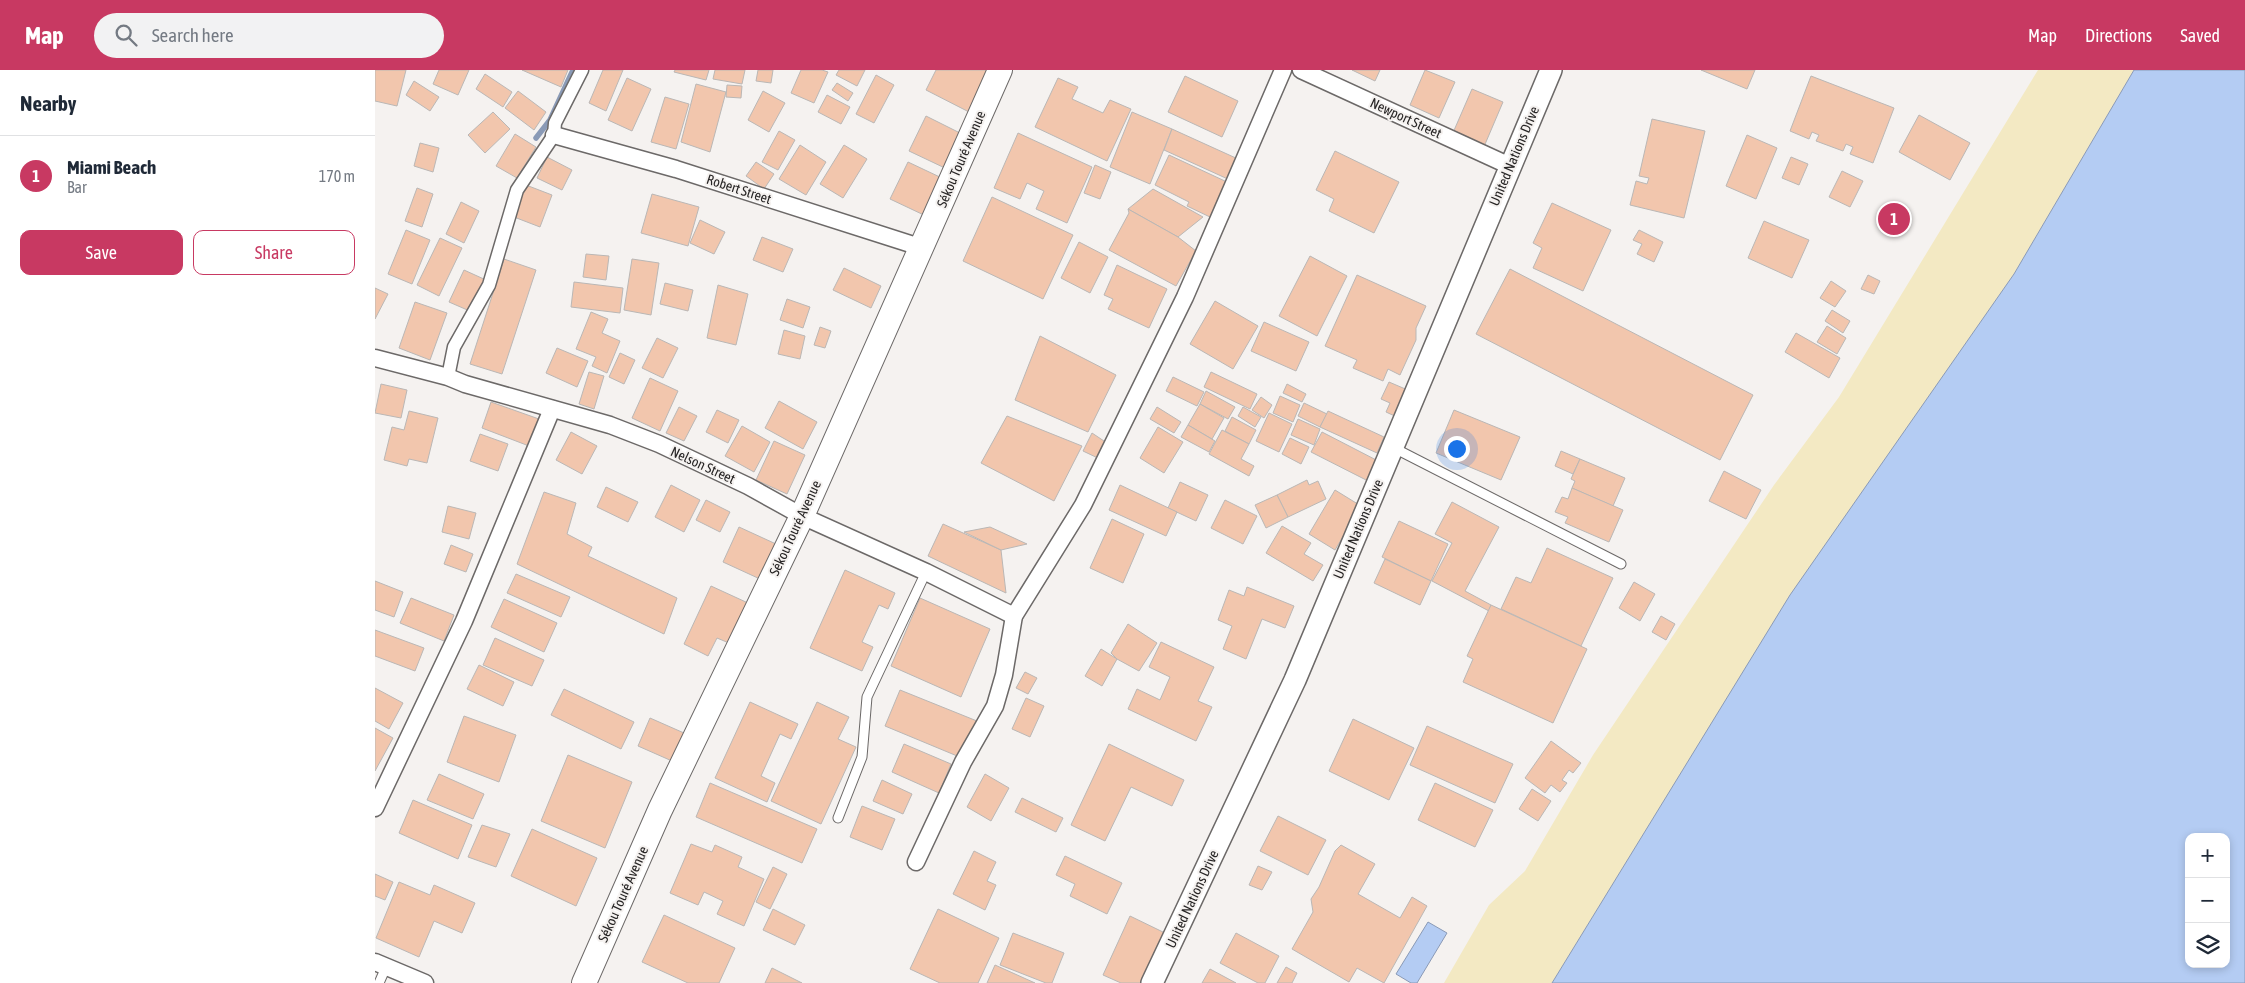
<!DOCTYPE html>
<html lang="en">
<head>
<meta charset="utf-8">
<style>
	:root { --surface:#fff; --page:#f2f2f3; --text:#1f2937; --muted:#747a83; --line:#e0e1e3; --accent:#c83962 }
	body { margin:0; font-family:"Asap Condensed",sans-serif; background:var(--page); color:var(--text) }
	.controls { position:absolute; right:15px; bottom:15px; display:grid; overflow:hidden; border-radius:10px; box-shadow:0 2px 8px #0003 }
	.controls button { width:45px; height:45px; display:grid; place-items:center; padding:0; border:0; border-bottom:1px solid var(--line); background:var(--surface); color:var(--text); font:25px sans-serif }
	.you { position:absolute; left:1081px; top:378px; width:18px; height:18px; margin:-12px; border:4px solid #fff; border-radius:50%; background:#1a73e8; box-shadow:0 0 0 8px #1a73e833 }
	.badge { display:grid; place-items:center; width:32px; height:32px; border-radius:50%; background:var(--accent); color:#fff; font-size:16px; font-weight:700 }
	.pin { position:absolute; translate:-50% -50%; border:2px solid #fff; box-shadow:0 1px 5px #0006 }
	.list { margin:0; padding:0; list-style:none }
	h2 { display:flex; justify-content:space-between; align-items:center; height:65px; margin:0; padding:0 20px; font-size:21px }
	h2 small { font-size:16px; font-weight:400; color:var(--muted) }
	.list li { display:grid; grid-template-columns:32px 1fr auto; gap:15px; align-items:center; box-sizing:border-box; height:80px; padding:0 20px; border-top:1px solid var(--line) }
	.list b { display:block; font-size:19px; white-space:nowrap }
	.list p { margin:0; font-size:16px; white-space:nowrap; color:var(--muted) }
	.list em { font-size:16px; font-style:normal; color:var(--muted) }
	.actions { display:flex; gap:10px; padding:15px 20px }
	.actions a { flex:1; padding:11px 0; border:1px solid var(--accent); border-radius:10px; text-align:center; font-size:18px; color:var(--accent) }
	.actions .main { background:var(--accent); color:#fff }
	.icon { flex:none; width:28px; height:28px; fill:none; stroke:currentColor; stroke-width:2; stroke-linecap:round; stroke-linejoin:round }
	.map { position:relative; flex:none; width:1870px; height:913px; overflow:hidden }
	header { display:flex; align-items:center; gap:30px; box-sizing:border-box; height:70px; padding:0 25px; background:var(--accent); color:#fff }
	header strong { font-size:24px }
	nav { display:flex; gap:28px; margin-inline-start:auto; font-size:18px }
	.search { width:350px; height:45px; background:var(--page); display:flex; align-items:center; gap:12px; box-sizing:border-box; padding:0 18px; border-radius:28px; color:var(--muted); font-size:19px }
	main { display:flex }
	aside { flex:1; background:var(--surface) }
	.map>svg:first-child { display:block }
	.sand { fill:#f3e9c3 }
	.water { fill:#b4ccf3; stroke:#8a9ab6; fill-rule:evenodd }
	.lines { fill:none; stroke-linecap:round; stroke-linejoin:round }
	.stream { stroke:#8a9ab6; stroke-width:5.5 }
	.building { fill:#f2c6ad; stroke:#bab7b5 }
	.service-casing { stroke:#6c6968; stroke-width:11 }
	.pedestrian-casing { stroke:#6c6968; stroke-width:15 }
	.minor-casing { stroke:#6c6968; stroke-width:19 }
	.tertiary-casing { stroke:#6c6968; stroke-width:24 }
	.secondary-casing { stroke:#6c6968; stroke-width:26 }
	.service { stroke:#fff; stroke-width:9 }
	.pedestrian { stroke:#fff; stroke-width:12 }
	.minor { stroke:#fff; stroke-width:16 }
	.tertiary { stroke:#fff; stroke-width:21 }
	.secondary { stroke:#fff; stroke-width:24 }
	.labels { text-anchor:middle; stroke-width:4; stroke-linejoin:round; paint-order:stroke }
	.street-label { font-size:14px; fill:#282626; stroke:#f5f2f0 }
</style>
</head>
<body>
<header>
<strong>Map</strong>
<div class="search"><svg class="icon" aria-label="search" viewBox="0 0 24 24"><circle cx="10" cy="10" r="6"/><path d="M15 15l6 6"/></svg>Search here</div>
<nav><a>Map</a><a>Directions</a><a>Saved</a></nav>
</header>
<main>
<aside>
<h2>Nearby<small></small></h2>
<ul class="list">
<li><span class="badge">1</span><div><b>Miami Beach</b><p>Bar</p></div><em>170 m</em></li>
</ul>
<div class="actions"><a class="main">Save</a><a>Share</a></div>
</aside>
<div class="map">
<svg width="1870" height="913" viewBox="0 0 1870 913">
	<rect width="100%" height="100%" fill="#f5f2f0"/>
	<path class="sand" d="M1663 0H1759L1639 204 1465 454 1335 656 1177 913H1069L1114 835 1150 801 1218 685 1399 415 1464 327Z"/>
	<g class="water">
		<path d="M1759 0H1870V913H1177L1415 525 1639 204ZM1814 767H1851V894H1814Z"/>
		<path d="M1053 852 1072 863 1042 913H1036L1021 904Z"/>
	</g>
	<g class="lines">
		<path class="stream" d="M161 68 175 50 198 0"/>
	</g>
	<g class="building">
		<path d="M0 0H31L22 36 0 31Z"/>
		<path d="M64 0H94L83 25 58 14Z"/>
		<path d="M147 0H193L186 17Z"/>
		<path d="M228 0H248L231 41 214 33Z"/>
		<path d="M300 0H334L331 10 299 2Z"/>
		<path d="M340 0H370L367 14 338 9Z"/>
		<path d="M383 0H398L396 13 381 11Z"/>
		<path d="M426 0H447L453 2 439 33 416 23Z"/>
		<path d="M464 0H490L482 16 461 5Z"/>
		<path d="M561 0H615L596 43 551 20Z"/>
		<path d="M977 0H1005L1000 11Z"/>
		<path d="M1050 0 1080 12 1064 48 1035 35Z"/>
		<path d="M1326 0H1380L1372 19Z"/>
		<path d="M110 4 137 22 128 37 101 19Z"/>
		<path d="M501 5 519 15 499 53 481 44Z"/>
		<path d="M810 6 863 31 847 67 793 42Z"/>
		<path d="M1436 6 1519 38 1498 93 1475 84 1478 77 1471 74 1468 81 1441 71 1444 65 1437 62 1434 69 1415 61Z"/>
		<path d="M252 8 276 19 257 61 233 50Z"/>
		<path d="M683 8 703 17 697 29 728 43 735 30 756 39 732 91 660 57Z"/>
		<path d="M39 11 64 27 55 41 31 25Z"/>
		<path d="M462 13 478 23 473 31 457 20Z"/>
		<path d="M321 14 351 22 335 82 306 72Z"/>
		<path d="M352 15 367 16 366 28 351 27Z"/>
		<path d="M1097 19 1128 32 1108 79 1077 65Z"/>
		<path d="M143 21 171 42 159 60 130 38Z"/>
		<path d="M388 21 410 33 394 62 373 50Z"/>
		<path d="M452 25 475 37 466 54 443 42Z"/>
		<path d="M290 27 314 34 301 79 276 72Z"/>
		<path d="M118 42 135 59 110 83 93 65Z"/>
		<path d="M757 42 797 59 775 114 735 97Z"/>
		<path d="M1544 45 1595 73 1575 110 1524 82Z"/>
		<path d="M551 46 589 65 572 99 534 81Z"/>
		<path d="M1277 49 1330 61 1309 148 1255 135 1261 111 1272 114 1274 108 1264 106Z"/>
		<path d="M797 59 863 89 855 110 789 80Z"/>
		<path d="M404 61 420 70 403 100 387 92Z"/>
		<path d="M643 63 717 97 692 153 661 139 669 121 652 113 645 129 619 118Z"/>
		<path d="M140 64 161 77 142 108 121 96Z"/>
		<path d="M1372 65 1402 78 1381 129 1351 116Z"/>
		<path d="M45 73 64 78 58 102 39 96Z"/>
		<path d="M425 75 451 92 431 125 404 109Z"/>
		<path d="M469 75 492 89 468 128 445 114Z"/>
		<path d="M960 81 1024 112 999 163 954 141 959 129 941 120Z"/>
		<path d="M794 85 852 112 835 147 812 136 814 132 780 115Z"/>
		<path d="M172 87 197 100 187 120 162 108Z"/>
		<path d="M1416 87 1433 94 1424 115 1407 108Z"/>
		<path d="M381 92 399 104 389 119 371 106Z"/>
		<path d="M533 92 569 109 551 146 515 129Z"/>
		<path d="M720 95 736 102 725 129 709 123Z"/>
		<path d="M1467 101 1488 111 1475 137 1454 127Z"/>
		<path d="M151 115 177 125 165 157 139 147Z"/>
		<path d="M42 118 58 124 47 157 30 151Z"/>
		<path d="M778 119 828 147 803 167 753 139Z"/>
		<path d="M277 124 324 137 313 176 266 163Z"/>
		<path d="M617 127 698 165 668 229 588 191Z"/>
		<path d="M86 132 104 141 89 173 71 164Z"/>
		<path d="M1177 133 1236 160 1208 221 1158 198 1167 178 1158 173Z"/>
		<path d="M753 139 803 167 821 181 801 216 734 180 754 143Z"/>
		<path d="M325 150 350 162 339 184 315 173Z"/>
		<path d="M1389 151 1434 170 1417 208 1373 188Z"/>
		<path d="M31 160 55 170 37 214 13 204Z"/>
		<path d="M1264 160 1288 172 1279 192 1262 184 1267 174 1258 170Z"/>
		<path d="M387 167 418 179 408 202 378 190Z"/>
		<path d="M65 168 87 178 64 226 42 215Z"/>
		<path d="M704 172 733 187 715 223 686 208Z"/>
		<path d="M211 184 234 186 231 210 208 207Z"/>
		<path d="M935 186 972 206 942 266 904 246Z"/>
		<path d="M129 189 161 200 127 304 95 294Z"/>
		<path d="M257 189 284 193 276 245 249 240Z"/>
		<path d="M742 195 792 219 774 258 733 239 738 229 729 225Z"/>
		<path d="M469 198 506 216 496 238 458 220Z"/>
		<path d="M1135 199 1378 325 1345 390 1101 264Z"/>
		<path d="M89 200 111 210 97 242 74 232Z"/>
		<path d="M982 205 1051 236 1041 258V270L1025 305 1013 299 1008 311 978 298 982 290 950 276Z"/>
		<path d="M1493 205 1505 211 1499 224 1486 219Z"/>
		<path d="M1456 211 1471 221 1460 237 1445 228Z"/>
		<path d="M199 212 248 218 245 243 196 237Z"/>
		<path d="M290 213 318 220 313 241 285 234Z"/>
		<path d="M343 215 373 224 361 275 332 268Z"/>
		<path d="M0 218 13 224 0 249Z"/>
		<path d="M412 229 435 237 428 258 405 250Z"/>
		<path d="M840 231 883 256 858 299 815 274Z"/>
		<path d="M40 232 72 243 55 290 24 278Z"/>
		<path d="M1457 240 1475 251 1468 263 1450 251Z"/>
		<path d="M216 242 233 249 227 263 245 271 232 303 217 296 221 287 201 279Z"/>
		<path d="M889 252 934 272 921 301 876 281Z"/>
		<path d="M1452 256 1471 268 1462 284 1442 272Z"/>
		<path d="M445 257 456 261 450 278 439 275Z"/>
		<path d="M409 260 430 266 425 289 403 284Z"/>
		<path d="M1421 263 1465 288 1454 308 1410 282Z"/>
		<path d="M665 266 741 305 713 362 640 330Z"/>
		<path d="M282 268 303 278 288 308 267 298Z"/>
		<path d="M182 278 213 291 202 317 171 303Z"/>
		<path d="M245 283 260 290 249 314 234 307Z"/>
		<path d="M214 302 229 306 219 339 204 334Z"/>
		<path d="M836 302 882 324 875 339 829 317Z"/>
		<path d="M798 307 829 322 822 336 791 321Z"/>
		<path d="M275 308 303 321 285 361 257 348Z"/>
		<path d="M1014 312 1035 321 1024 348 1011 342 1015 333 1006 329Z"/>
		<path d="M6 314 32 320 26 348 0 343Z"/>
		<path d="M912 314 931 324 927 332 908 323Z"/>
		<path d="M831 321 860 337 853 349 825 334Z"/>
		<path d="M905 326 925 335 918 352 898 343Z"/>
		<path d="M886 327 897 335 889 348 877 340Z"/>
		<path d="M404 331 442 352 428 379 390 358Z"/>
		<path d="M116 332 164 349 154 376 107 358Z"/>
		<path d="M929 333 952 344 945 357 923 346Z"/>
		<path d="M825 334 849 348 837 369 813 355Z"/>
		<path d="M304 337 322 346 309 371 291 363Z"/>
		<path d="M782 337 806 352 799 363 775 349Z"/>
		<path d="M868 337 886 347 880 357 863 346Z"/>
		<path d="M342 340 364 350 353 373 331 362Z"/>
		<path d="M1079 340 1145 367 1126 410 1061 383Z"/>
		<path d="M34 341 63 348 52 393 34 389 32 396 9 390 17 357 29 360Z"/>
		<path d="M953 341 1009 367 1002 383 945 357Z"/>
		<path d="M894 343 917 354 904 382 881 371Z"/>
		<path d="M632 346 707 376 679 431 606 393Z"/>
		<path d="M857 347 881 360 874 374 850 361Z"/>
		<path d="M923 349 945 359 939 375 916 365Z"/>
		<path d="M813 355 840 371 834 382 806 367Z"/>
		<path d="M367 356 395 372 379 402 350 386Z"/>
		<path d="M783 357 808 372 789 403 765 388Z"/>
		<path d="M847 360 874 374 866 389 879 396 874 406 834 384Z"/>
		<path d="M196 362 222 376 207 404 181 390Z"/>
		<path d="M947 362 1007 393 997 413 936 382Z"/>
		<path d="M717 363 735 375 727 390 708 381Z"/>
		<path d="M105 364 133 374 123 401 95 391Z"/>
		<path d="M915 368 934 377 926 394 907 384Z"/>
		<path d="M399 371 430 385 412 424 381 410Z"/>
		<path d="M1186 381 1205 389 1198 404 1180 396Z"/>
		<path d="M1205 389 1250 408 1238 436 1197 418 1200 411 1196 409Z"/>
		<path d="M1349 401 1386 420 1371 449 1334 431Z"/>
		<path d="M932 410 934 415 943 411 951 429 913 447 902 425Z"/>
		<path d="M805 412 833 425 821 451 793 438Z"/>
		<path d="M296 415 325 430 309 462 280 447Z"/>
		<path d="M745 415 802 442 791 466 734 440Z"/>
		<path d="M231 417 263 432 253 452 222 437Z"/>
		<path d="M1197 418 1248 440 1234 472 1190 453 1193 447 1180 442 1187 427 1193 429Z"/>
		<path d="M960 420 986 436 960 480 934 464Z"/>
		<path d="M169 422 201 433 192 464 217 477 213 486 302 528 289 564 142 494Z"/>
		<path d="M902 425 913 447 891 458 880 435Z"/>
		<path d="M331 430 355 442 345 462 321 450Z"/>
		<path d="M850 430 882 446 868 474 836 458Z"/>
		<path d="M1077 432 1124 457 1090 521 1116 535 1114 541 1057 511 1077 473 1060 464Z"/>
		<path d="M73 436 101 443 94 469 67 462Z"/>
		<path d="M737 449 769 464 748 513 715 498Z"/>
		<path d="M1024 451 1073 474 1056 511 1007 487Z"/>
		<path d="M568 454 626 480 631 523 553 486Z"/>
		<path d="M907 456 936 473 929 484 948 495 938 511 891 483Z"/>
		<path d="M364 457 401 474 385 509 348 492Z"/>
		<path d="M615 457 652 474 626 480 589 462Z"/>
		<path d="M76 475 98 484 91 502 69 494Z"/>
		<path d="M1172 478 1238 508 1206 576 1126 539 1141 507 1156 513Z"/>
		<path d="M1010 489 1056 511 1045 535 999 513Z"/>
		<path d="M470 500 520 523 513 539 504 535 487 572 498 577 487 601 435 578Z"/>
		<path d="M141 504 195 527 186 547 132 523Z"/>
		<path d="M0 511 28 522 19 547 0 540Z"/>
		<path d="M1259 512 1280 524 1265 551 1244 538Z"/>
		<path d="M336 516 373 533 354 573 342 568 333 586 309 574Z"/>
		<path d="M872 517 919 536 910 558 887 549 871 589 848 579 857 556 843 550 854 520 869 526Z"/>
		<path d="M36 528 79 545 69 571 25 553Z"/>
		<path d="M545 528 615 559 586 627 516 596Z"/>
		<path d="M129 529 182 553 169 582 116 557Z"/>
		<path d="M1116 535 1212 579 1178 653 1088 612 1098 589 1092 586Z"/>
		<path d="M1286 546 1300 554 1291 570 1277 562Z"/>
		<path d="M753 554 782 573 764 601 742 589 736 583Z"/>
		<path d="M0 560 49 578 40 601 0 586Z"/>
		<path d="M120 568 169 590 157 616 108 595Z"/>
		<path d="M786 572 839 597 823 631 837 637 821 671 753 639 762 619 785 630 795 607 774 597Z"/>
		<path d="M726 579 742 589 727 616 710 606Z"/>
		<path d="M104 595 139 612 128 636 92 619Z"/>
		<path d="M650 602 662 608 653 624 641 618Z"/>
		<path d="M0 618 28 633 14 659 0 651Z"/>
		<path d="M189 619 259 652 246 679 176 645Z"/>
		<path d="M525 620 602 651 587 688 510 656Z"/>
		<path d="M651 628 669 636 655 667 637 659Z"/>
		<path d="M375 632 423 654 416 669 405 664 386 706 400 713 392 732 340 708Z"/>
		<path d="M442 632 474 647 463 669 481 677 446 754 396 731Z"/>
		<path d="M89 646 141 665 124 712 72 692Z"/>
		<path d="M275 648 309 663 297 691 263 676Z"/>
		<path d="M978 649 1039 678 1014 730 954 701Z"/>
		<path d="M1052 656 1138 694 1120 733 1035 695Z"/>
		<path d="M0 658 18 668 0 701Z"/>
		<path d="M1176 671 1206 693 1198 703 1194 700 1187 710 1192 713 1185 722 1176 715 1170 723 1150 708Z"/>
		<path d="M529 674 576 694 564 723 517 702Z"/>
		<path d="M734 674 809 710 797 736 756 717 730 771 696 755Z"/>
		<path d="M193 685 257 712 230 778 166 751Z"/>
		<path d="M64 704 109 724 98 749 52 730Z"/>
		<path d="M610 704 634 718 616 751 592 737Z"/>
		<path d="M507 710 537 724 528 744 498 731Z"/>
		<path d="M335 713 442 759 427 793 321 747Z"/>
		<path d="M1060 713 1118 740 1100 777 1043 750Z"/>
		<path d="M1157 719 1176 731 1163 751 1144 739Z"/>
		<path d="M647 728 688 748 681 762 640 742Z"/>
		<path d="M38 730 97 755 83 789 24 763Z"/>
		<path d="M487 736 520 749 507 780 475 767Z"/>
		<path d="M903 746 951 770 933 805 885 781Z"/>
		<path d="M107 755 135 764 121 797 93 787Z"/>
		<path d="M157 759 222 788 201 836 136 806Z"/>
		<path d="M316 774 337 782 340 775 367 787 363 797 389 809 369 856 342 844 348 831 329 822 323 835 295 823Z"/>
		<path d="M966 775 1000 794 983 824 1025 848 1037 827 1052 836 1009 913 982 898 974 912 917 879 938 842 936 829 944 817 960 781Z"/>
		<path d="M599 781 621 792 612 811 621 815 610 840 578 824Z"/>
		<path d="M690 786 747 813 732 844 695 826 700 814 681 805Z"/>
		<path d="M883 796 897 802 887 820 874 815Z"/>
		<path d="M398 797 412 804 395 839 381 832Z"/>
		<path d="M0 804 18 812 10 830 0 826Z"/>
		<path d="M24 812 55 825 59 815 100 833 87 863 59 851 44 887 1 868Z"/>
		<path d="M398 839 430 855 420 875 388 860Z"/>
		<path d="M563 839 624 868 603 913H565L535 899Z"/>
		<path d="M289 845 360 878 344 913H313L267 892Z"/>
		<path d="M755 846 790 863 767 913H746L728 905Z"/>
		<path d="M638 863 689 883 677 913H671L625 895Z"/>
		<path d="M861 863 904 886 890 913H883L845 893Z"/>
		<path d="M620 895 660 913H612Z"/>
		<path d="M911 897 922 903 917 913H902Z"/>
		<path d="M397 898 427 913H390Z"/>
		<path d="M835 899 861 913H827Z"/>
	</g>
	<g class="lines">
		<defs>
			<g id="service">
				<path d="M1017 377 1246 494"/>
				<path d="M463 748 487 687 492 627 551 502"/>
				<path d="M4 913 11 897"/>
			</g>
			<path id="pedestrian" d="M73 307 79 277 114 215 142 120 179 65 180 53 207 0"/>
			<g id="minor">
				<path d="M926 0 1135 96"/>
				<path d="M179 65 301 99 548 178"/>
				<path d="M0 288 73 307 90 314 235 355 284 374 373 416 427 446 551 502 639 546"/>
				<path d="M0 738 89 551 177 339"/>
				<path d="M541 792 588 692 620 636 629 605 639 546 708 435 810 227 908 0"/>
				<path d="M0 892 50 913"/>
			</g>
			<path id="tertiary" d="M777 913 920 610 1176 0"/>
			<path id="secondary" d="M209 913 285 740 427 446 625 0"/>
		</defs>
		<use href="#service" class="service-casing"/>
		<use href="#pedestrian" class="pedestrian-casing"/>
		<use href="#minor" class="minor-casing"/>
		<use href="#tertiary" class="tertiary-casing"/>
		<use href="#secondary" class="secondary-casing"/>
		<use href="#service" class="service"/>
		<use href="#pedestrian" class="pedestrian"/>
		<use href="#minor" class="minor"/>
		<use href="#tertiary" class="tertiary"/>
		<use href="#secondary" class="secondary"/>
	</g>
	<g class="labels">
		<g class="street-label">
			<text transform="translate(1031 48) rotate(25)" y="5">Newport Street</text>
			<text transform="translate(1139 86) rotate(-67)" y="5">United Nations Drive</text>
			<text transform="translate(586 89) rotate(-67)" y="5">Sékou Touré Avenue</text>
			<text transform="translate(364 119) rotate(18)" y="5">Robert Street</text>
			<text transform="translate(328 395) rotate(25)" y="5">Nelson Street</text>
			<text transform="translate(420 458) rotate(-65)" y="5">Sékou Touré Avenue</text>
			<text transform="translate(983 459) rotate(-67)" y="5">United Nations Drive</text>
			<text transform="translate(248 824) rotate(-66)" y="5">Sékou Touré Avenue</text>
			<text transform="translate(817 829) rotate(-65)" y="5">United Nations Drive</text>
		</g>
	</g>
</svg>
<div class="controls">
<button>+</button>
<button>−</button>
<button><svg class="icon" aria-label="layers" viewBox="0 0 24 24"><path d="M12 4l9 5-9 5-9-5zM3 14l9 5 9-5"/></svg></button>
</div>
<div class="you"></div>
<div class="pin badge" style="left:1519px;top:149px">1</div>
</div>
</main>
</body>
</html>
